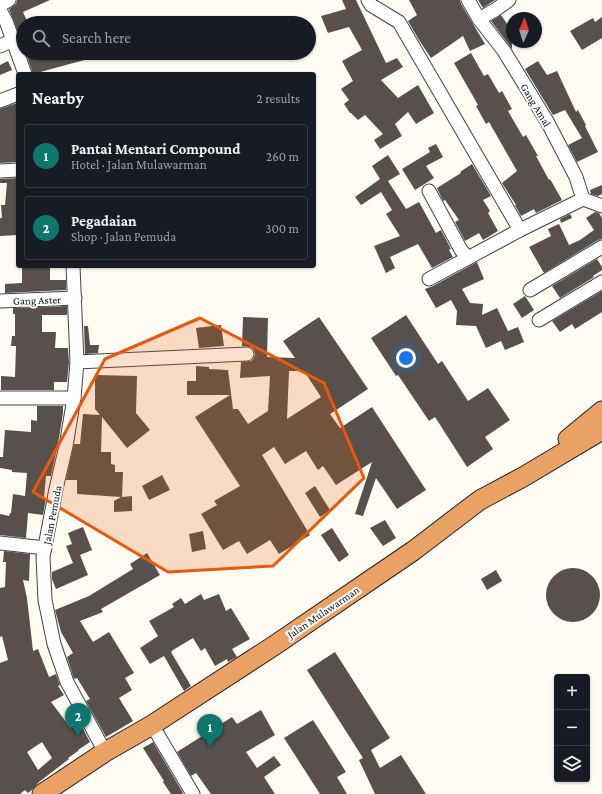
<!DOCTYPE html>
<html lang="en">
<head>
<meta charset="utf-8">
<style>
	:root { --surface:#171b24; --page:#242831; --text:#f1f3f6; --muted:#9ea1a6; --line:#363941; --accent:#0f766e }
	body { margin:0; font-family:"Crimson Pro",serif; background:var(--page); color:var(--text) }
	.controls { position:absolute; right:12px; bottom:12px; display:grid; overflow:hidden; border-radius:4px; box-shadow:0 1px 3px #0004 }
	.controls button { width:36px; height:36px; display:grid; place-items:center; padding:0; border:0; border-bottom:1px solid var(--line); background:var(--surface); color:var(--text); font:20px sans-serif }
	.compass { position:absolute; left:506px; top:12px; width:36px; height:36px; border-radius:50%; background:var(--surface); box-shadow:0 1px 3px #0004; rotate:3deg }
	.you { position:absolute; left:406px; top:358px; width:14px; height:14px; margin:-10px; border:3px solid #fff; border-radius:50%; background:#1a73e8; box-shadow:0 0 0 6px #1a73e833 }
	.badge { display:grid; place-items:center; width:26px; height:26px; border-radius:50%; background:var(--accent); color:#fff; font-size:13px; font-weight:700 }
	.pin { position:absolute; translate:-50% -33px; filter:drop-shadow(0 1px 2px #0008) }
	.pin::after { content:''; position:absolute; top:21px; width:14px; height:12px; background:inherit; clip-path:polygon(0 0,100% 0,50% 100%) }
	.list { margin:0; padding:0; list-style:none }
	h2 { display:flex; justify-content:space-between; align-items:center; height:52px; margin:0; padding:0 16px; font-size:17px }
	h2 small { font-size:13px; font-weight:400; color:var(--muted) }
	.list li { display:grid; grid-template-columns:26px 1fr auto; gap:12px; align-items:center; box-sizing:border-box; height:64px; margin:0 8px 8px; padding:0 8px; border:1px solid var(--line); border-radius:4px }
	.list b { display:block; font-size:15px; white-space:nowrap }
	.list p { margin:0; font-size:13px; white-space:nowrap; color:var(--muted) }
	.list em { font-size:13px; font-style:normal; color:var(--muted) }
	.icon { flex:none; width:22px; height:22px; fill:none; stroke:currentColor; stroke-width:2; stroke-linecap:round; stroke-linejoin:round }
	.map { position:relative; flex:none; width:602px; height:794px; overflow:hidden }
	.search { position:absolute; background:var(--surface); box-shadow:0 1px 3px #0004; left:16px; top:16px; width:300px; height:44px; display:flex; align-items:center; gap:10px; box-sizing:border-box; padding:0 14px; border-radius:22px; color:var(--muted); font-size:15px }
	.panel { position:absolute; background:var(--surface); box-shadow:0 1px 3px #0004; left:16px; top:72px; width:300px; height:196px; border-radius:4px }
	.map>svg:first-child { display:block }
	.building { fill:#57504c; fill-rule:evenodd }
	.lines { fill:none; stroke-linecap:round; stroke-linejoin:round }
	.minor-casing { stroke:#424242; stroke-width:15 }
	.highway-casing { stroke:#202020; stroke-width:21 }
	.minor { stroke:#fff; stroke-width:13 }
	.highway { stroke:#eaa164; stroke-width:19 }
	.marked { fill:#e8590c; fill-opacity:0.2; stroke:#e8590c; stroke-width:3; stroke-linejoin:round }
	.labels { text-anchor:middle; stroke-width:4; stroke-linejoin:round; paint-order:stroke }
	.street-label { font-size:11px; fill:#0f0f0f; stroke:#fff }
</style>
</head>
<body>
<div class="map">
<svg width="602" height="794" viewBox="0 0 602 794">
	<rect width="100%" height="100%" fill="#fefcf2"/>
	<g class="building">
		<path d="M17 0H50L23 12 28 23H23V33L19 35 9 9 16 4Z"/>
		<path d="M342 0H356L386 63 397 58 403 67 381 80 398 98 418 85 434 113 416 124 408 112 395 124 402 136 380 149 374 140 383 134 365 115 358 120 351 113H350L344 104 349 100 341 89 353 81 342 61 362 50 349 27 328 33 321 16 346 9Z"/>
		<path d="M409 0H460L461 4 485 44 470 51 463 36 431 58 419 40 408 21 417 15Z"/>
		<path d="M478 0H495L483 8Z"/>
		<path d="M501 15 512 31V49L491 21Z"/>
		<path d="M602 17V38L582 50 570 31 593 18 595 22Z"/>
		<path d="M37 53H99V56L33 74 27 56Z"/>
		<path d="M471 53 484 76 488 74 499 93 502 91 512 109 508 111 523 137 526 135 538 156H536L549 180 550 179 562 200 536 213 534 209 521 216 515 205H516L502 183 517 171 489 122 486 124 476 106 478 105 454 63Z"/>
		<path d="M8 61 12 70 0 75V65Z"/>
		<path d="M538 61 547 75 557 71 576 112 578 110 586 125 585 126 598 152 577 162 568 145 582 138 565 110 553 115 525 69Z"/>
		<path d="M17 103 18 106V162L0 163V109Z"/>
		<path d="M436 144 443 157 426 166 434 178 415 190 402 169 430 152 428 148Z"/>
		<path d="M388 155 400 174 388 181 406 209 419 202 436 233 441 230 451 249 449 250 453 257 432 268 418 244 390 257 395 268 386 273 374 246 400 236 386 214 392 210 381 192 361 205 355 197 380 179 372 166Z"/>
		<path d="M472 164 491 196 483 200 490 211 488 213 498 231 483 240 479 233 465 241 455 222 459 220 445 200 443 201 437 188 461 173 460 172Z"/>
		<path d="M18 178V235L0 236V218H2L1 205H5L7 183H0V179Z"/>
		<path d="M602 185V194L598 196 591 194 590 190Z"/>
		<path d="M595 212 599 213 602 218V239L598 240 544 273 529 247 551 236 548 229 559 224 569 245 580 240 594 230 586 218Z"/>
		<path d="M570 214 572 218 561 223 560 219Z"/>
		<path d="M597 259 602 267V270L593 276 594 277 560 298 552 286Z"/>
		<path d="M477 262 484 279 462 289 470 303 483 304 482 315 497 308 508 331 518 327 524 342 505 350 501 341 486 348 476 326 456 325 457 311 451 300 436 308 425 289 433 286Z"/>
		<path d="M22 266H50V280H66V290L5 293V284L22 283Z"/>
		<path d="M602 291V312L575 329 572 324 560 332 552 321Z"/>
		<path d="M525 296 534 310 522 318 513 304Z"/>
		<path d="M67 306V315H42V332H56L55 348H68L69 362 67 382H54V390H1V376L15 377 16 346H11L12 336H15V314H13V308Z"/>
		<path d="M406 315 438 364 442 361 468 401 488 388 510 420 485 437 493 449 467 467 435 417 429 421 398 375 396 376 371 338Z"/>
		<path d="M243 317 268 318 267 357 295 358 283 341 319 317 368 389 330 414 340 428 372 407 426 490 397 509 376 478 363 516 355 514 372 462 336 485 323 466 318 470 306 451 285 464 274 447 262 455 310 535 279 554 270 540 247 554 239 541 223 550 201 514 217 505 214 501 240 486 195 417 230 395H187V381H196V366L209 367V369L228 370 233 409H238L248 424 268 411 270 376 240 378 241 362 251 361 254 358 255 354 254 350 251 347 242 346ZM289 371H304L321 397 287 419Z"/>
		<path d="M221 325 224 346 199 348 196 328Z"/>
		<path d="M84 326H88L90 345H99L98 353 85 354Z"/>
		<path d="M95 375 137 376 136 413 150 430 127 448 102 417 101 452H111V464L115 465V472H123L122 497 132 496V511L114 512V501L121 497 77 494V480H66L74 444H80L83 414 100 415 95 409Z"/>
		<path d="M37 406H63V413L58 444 51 476H46L44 498H46L43 515 28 513 26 538 0 535V514L9 516 10 513H11L13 494 25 496 27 473 12 472V470L0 468V457H3L5 430 31 432V420L37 421Z"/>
		<path d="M162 475 170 490 149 500 142 486Z"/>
		<path d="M315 486 330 510 320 517 305 493Z"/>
		<path d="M385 520 396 538 383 546 370 528Z"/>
		<path d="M83 527 92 550 80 555 88 575 56 589 52 579V572L73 563 66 546 72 544 68 533Z"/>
		<path d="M332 528 349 555 339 562 321 535Z"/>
		<path d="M203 531 206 549 192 552 189 534Z"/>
		<path d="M4 551 30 554 29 581 23 580 27 598 33 651 38 649 49 677 56 674 60 685 58 686 64 695 51 702 70 727 79 721 90 742 78 750V751L68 758 69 759 39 782 32 790 28 793 25 790 20 794H0V663L8 660 2 636 0 637V588L5 587 6 562H3ZM42 742 52 758 38 770 27 752Z"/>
		<path d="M147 553 160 575 101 609 103 612 80 621 93 642 109 632 134 673 125 678 132 690 119 698 133 721 106 737 86 701 90 699 77 678 74 679 67 657 73 653 61 632 55 610 89 596 133 569 130 564Z"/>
		<circle cx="573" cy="595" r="27"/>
		<path d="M496 570 502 581 487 590 481 579Z"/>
		<path d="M201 594 204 600 219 594 226 611 231 608 250 639 232 649 237 657 228 662 227 659 215 666 205 648 201 651 193 638 173 650 171 652 191 686 184 691 164 656 150 664 140 648 158 636 149 621 174 607 172 604 181 598 185 604Z"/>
		<path d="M335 652 390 738 371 750 380 768 401 755 426 794H375L359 760 363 758 307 670Z"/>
		<path d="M261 710 275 735 246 752 257 768 274 756 281 765 264 777 275 794H211L196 773 191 776 177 752 232 717 237 724Z"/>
		<path d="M313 720 346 772 337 777 347 794H320L284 738Z"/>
		<path d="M153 742 183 793 182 794H171L163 782 164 781 143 748Z"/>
	</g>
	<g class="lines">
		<defs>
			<g id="minor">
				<path d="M368 0 371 5 399 22 520 230"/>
				<path d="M468 0 479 19 504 51 548 123 576 177 583 199"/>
				<path d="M0 5 9 0"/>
				<path d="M0 10 6 21 25 74"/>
				<path d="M479 19 495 10 509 0"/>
				<path d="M0 46 13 40"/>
				<path d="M0 101 18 94"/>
				<path d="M0 171 18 170"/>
				<path d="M429 191 461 250 468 258"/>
				<path d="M583 199 602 206"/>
				<path d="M73 266 77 362 74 398 66 446 56 489 43 557 45 600 54 644 67 682 105 752"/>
				<path d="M429 279 520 230 583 199"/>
				<path d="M530 290 602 247"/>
				<path d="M0 301 75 298"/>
				<path d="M539 320 602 282"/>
				<path d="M77 362 247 354"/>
				<path d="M0 398H74"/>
				<path d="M0 543 45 548"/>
				<path d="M152 725 193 794"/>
			</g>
			<g id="highway">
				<path d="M568 439 602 411"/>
				<path d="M42 794 105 752 152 725 275 645 413 551 480 500 523 477 602 430"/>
			</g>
		</defs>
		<use href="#minor" class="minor-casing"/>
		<use href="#highway" class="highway-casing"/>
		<use href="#minor" class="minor"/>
		<use href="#highway" class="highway"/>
	</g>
	<path class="marked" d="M200 318 324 383 364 478 273 566 168 572 33 492 105 359Z"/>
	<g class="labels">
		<g class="street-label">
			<text transform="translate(536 105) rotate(59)" y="4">Gang Amal</text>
			<text transform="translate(37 300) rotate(-2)" y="4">Gang Aster</text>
			<text transform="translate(52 515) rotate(-79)" y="4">Jalan Pemuda</text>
			<text transform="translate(323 612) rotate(-34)" y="4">Jalan Mulawarman</text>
		</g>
	</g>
</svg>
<div class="controls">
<button>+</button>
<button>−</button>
<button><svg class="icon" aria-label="layers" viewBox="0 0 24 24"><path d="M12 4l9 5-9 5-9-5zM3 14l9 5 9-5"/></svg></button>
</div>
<svg class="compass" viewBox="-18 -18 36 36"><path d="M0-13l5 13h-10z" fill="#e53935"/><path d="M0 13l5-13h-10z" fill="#9ea1a6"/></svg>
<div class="you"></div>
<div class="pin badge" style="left:210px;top:747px">1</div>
<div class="pin badge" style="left:78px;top:736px">2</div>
<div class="search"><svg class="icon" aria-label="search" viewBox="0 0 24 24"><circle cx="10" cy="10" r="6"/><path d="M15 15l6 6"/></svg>Search here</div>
<section class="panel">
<h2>Nearby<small>2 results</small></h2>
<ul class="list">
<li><span class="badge">1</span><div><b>Pantai Mentari Compound</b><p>Hotel · Jalan Mulawarman</p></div><em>260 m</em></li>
<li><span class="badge">2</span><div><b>Pegadaian</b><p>Shop · Jalan Pemuda</p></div><em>300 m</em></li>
</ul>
</section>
</div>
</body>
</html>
